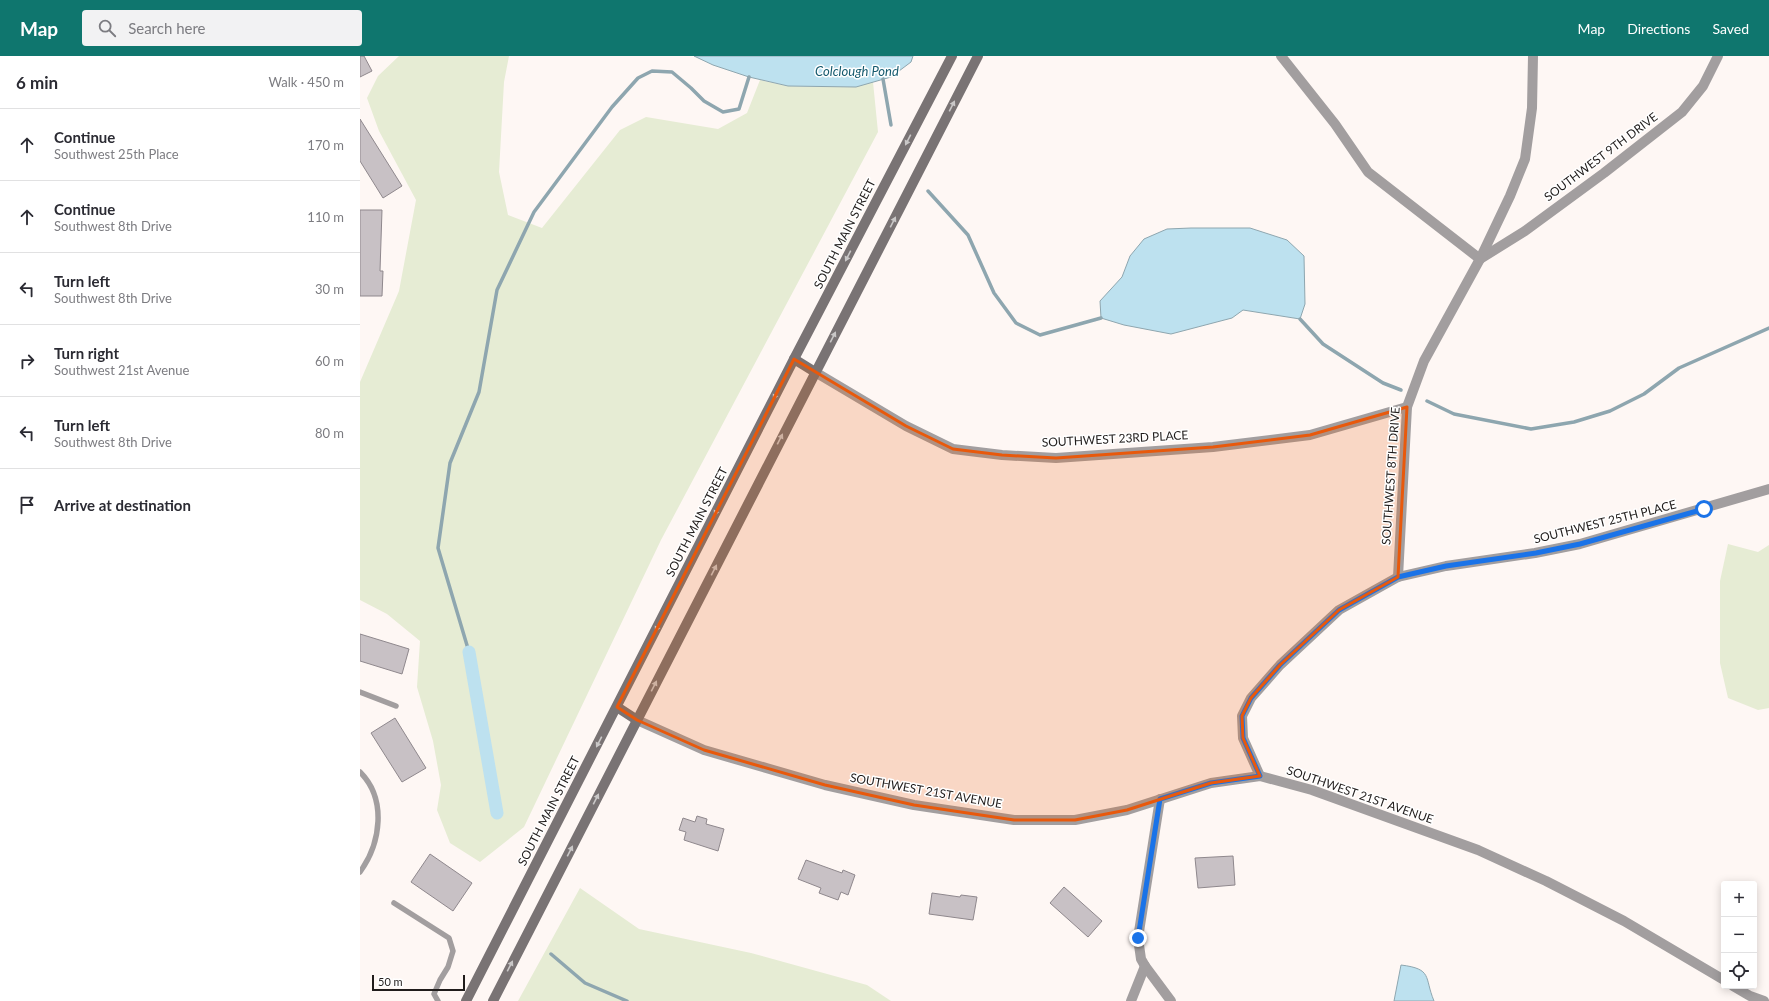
<!DOCTYPE html>
<html lang="en">
<head>
<meta charset="utf-8">
<style>
	:root { --surface:#fff; --page:#f2f2f3; --text:#2b2b33; --muted:#7c7c81; --line:#e1e1e2; --accent:#0f766e }
	body { margin:0; font-family:Lato,sans-serif; background:var(--page); color:var(--text) }
	.controls { position:absolute; right:12px; bottom:12px; display:grid; overflow:hidden; border-radius:4px; box-shadow:0 2px 10px #0003 }
	.controls button { width:36px; height:36px; display:grid; place-items:center; padding:0; border:0; border-bottom:1px solid var(--line); background:var(--surface); color:var(--text); font:20px sans-serif }
	.scale { position:absolute; left:12px; bottom:10px; width:93px; box-sizing:border-box; padding-left:4px; border:2px solid #201c1b; border-top:0; font-size:11px; line-height:14px; white-space:nowrap; color:#201c1b; -webkit-text-stroke:3px #fff; paint-order:stroke }
	.stop { position:absolute; width:12px; height:12px; margin:-9px; border:3px solid #1a73e8; border-radius:50%; background:#fff }
	.stop.end { background:#1a73e8; border-color:#fff; box-shadow:0 1px 4px #0008 }
	.list { margin:0; padding:0; list-style:none }
	h2 { display:flex; justify-content:space-between; align-items:center; height:52px; margin:0; padding:0 16px; font-size:17px }
	h2 small { font-size:13px; font-weight:400; color:var(--muted) }
	.list li { display:grid; grid-template-columns:26px 1fr auto; gap:12px; align-items:center; box-sizing:border-box; height:72px; padding:0 16px; border-top:1px solid var(--line) }
	.list b { display:block; font-size:15px; white-space:nowrap }
	.list p { margin:0; font-size:13px; white-space:nowrap; color:var(--muted) }
	.list em { font-size:13px; font-style:normal; color:var(--muted) }
	.icon { flex:none; width:22px; height:22px; fill:none; stroke:currentColor; stroke-width:2; stroke-linecap:round; stroke-linejoin:round }
	.map { position:relative; flex:none; width:1409px; height:945px; overflow:hidden }
	header { display:flex; align-items:center; gap:24px; box-sizing:border-box; height:56px; padding:0 20px; background:var(--accent); color:#fff }
	header strong { font-size:19px }
	nav { display:flex; gap:22px; margin-inline-start:auto; font-size:14px }
	.search { width:280px; height:36px; background:var(--page); display:flex; align-items:center; gap:10px; box-sizing:border-box; padding:0 14px; border-radius:4px; color:var(--muted); font-size:15px }
	main { display:flex }
	aside { flex:1; background:var(--surface) }
	.map>svg:first-child { display:block }
	.green { fill:#e6ecd4 }
	.water { fill:#bde1ef; stroke:#8ea6af }
	.lines { fill:none; stroke-linecap:round; stroke-linejoin:round }
	.stream { stroke:#8ea6af; stroke-width:3.5 }
	.canal { stroke:#bde1ef; stroke-width:13 }
	.building { fill:#c8c1c5; stroke:#8f888d }
	.service { stroke:#a29e9f; stroke-width:5.5 }
	.minor { stroke:#a29e9f; stroke-width:10 }
	.secondary { stroke:#797374; stroke-width:10 }
	.oneway { fill:#c9c7c7 }
	.route { stroke:#1a73e8; stroke-width:5 }
	.marked { fill:#e8590c; fill-opacity:0.2; stroke:#e8590c; stroke-width:3; stroke-linejoin:round }
	.labels { text-anchor:middle; stroke-width:3; stroke-linejoin:round; paint-order:stroke }
	.street-label { font-size:12px; fill:#201c1b; stroke:#fff }
	.water-label { font-size:13px; font-style:italic; fill:#155a6e; stroke:#fff }
</style>
</head>
<body>
<header>
<strong>Map</strong>
<div class="search"><svg class="icon" aria-label="search" viewBox="0 0 24 24"><circle cx="10" cy="10" r="6"/><path d="M15 15l6 6"/></svg>Search here</div>
<nav><a>Map</a><a>Directions</a><a>Saved</a></nav>
</header>
<main>
<aside>
<h2>6 min<small>Walk · 450 m</small></h2>
<ul class="list">
<li><svg class="icon" aria-label="ahead" viewBox="0 0 24 24"><path d="M12 20V5M6 11l6-6 6 6"/></svg><div><b>Continue</b><p>Southwest 25th Place</p></div><em>170 m</em></li>
<li><svg class="icon" aria-label="ahead" viewBox="0 0 24 24"><path d="M12 20V5M6 11l6-6 6 6"/></svg><div><b>Continue</b><p>Southwest 8th Drive</p></div><em>110 m</em></li>
<li><svg class="icon" aria-label="left" viewBox="0 0 24 24"><path d="M17 20v-9H6M10 6l-5 5 5 5"/></svg><div><b>Turn left</b><p>Southwest 8th Drive</p></div><em>30 m</em></li>
<li><svg class="icon" aria-label="right" viewBox="0 0 24 24"><path d="M7 20v-9h11M14 6l5 5-5 5"/></svg><div><b>Turn right</b><p>Southwest 21st Avenue</p></div><em>60 m</em></li>
<li><svg class="icon" aria-label="left" viewBox="0 0 24 24"><path d="M17 20v-9H6M10 6l-5 5 5 5"/></svg><div><b>Turn left</b><p>Southwest 8th Drive</p></div><em>80 m</em></li>
<li><svg class="icon" aria-label="arrive" viewBox="0 0 24 24"><path d="M6 21V4h12l-3 4 3 4H6"/></svg><div><b>Arrive at destination</b></div></li>
</ul>
</aside>
<div class="map">
<svg width="1409" height="945" viewBox="0 0 1409 945">
	<rect width="100%" height="100%" fill="#fef7f4"/>
	<g class="green">
		<path d="M39 0H149L144 26 139 116 148 159 182 172 260 74 286 61 358 73 387 57 400 24 428 30 496 31 513 26 518 76 301 484 164 771 120 806 90 787 77 754 81 729 73 685 57 631 60 585 27 558 0 544V326L39 235 56 144 19 75 7 42 18 20Z"/>
		<path d="M1368 488 1398 496 1409 489V652L1398 654 1368 642 1360 607V525Z"/>
		<path d="M220 832 279 873 391 897 507 929 531 945H158Z"/>
	</g>
	<g class="water">
		<path d="M334 0H553L551 6 531 21 496 31 428 30 389 21 353 9Z"/>
		<path d="M831 172H890L927 184 944 200 945 248 940 263 883 254 872 262 811 278 764 269 741 262 740 245 762 221 770 200 784 183 807 173Z"/>
		<path d="M1041 909C1073 913 1064 921 1074 945H1034Z"/>
	</g>
	<g class="lines">
		<g class="stream">
			<path d="M523 23 531 69"/>
			<path d="M568 135 608 179 634 237 656 267 680 279 741 262"/>
			<path d="M940 263 963 288 1023 327 1041 334"/>
			<path d="M1067 345 1094 358 1171 373 1214 366 1250 355 1284 338 1319 312 1409 272"/>
			<path d="M109 596 78 492 90 407 119 336 137 234 174 156 252 51 278 22 292 15 312 16 331 32 344 45 363 56 379 53 389 21"/>
			<path d="M191 898 225 927 267 945"/>
		</g>
		<path class="canal" d="M109 596 137 757"/>
	</g>
	<g class="building">
		<path d="M0 0H4L12 15 0 21Z"/>
		<path d="M0 63 42 130 23 142 0 105Z"/>
		<path d="M0 154H22L20 215H23L22 240H0Z"/>
		<path d="M0 578 49 593 42 618 0 605Z"/>
		<path d="M35 662 66 712 42 726 11 677Z"/>
		<path d="M337 760 347 763 346 768 364 773 358 795 324 784 326 776 319 774 323 762 335 766Z"/>
		<path d="M70 798 112 827 93 855 51 826Z"/>
		<path d="M873 800 875 829 838 832 835 802Z"/>
		<path d="M446 804 482 817 483 814 495 819 488 839 481 836 478 844 459 837 461 832 438 823Z"/>
		<path d="M704 831 742 865 728 881 690 847Z"/>
		<path d="M572 837 600 841 601 839 617 841 613 864 569 858Z"/>
	</g>
	<g class="lines">
		<g class="service">
			<path d="M0 636 36 650"/>
			<path d="M0 716C27 743 21 787 0 816"/>
			<path d="M34 847 89 882 93 895 88 911 80 924 74 938 78 945"/>
		</g>
		<g class="minor">
			<path d="M921 0 975 68 1008 116 1120 203 1165 175 1244 117 1322 56 1343 30 1358 0"/>
			<path d="M455 316 546 370 593 393 642 399 696 402 853 391 950 379 1047 351"/>
			<path d="M1038 521 1047 351 1064 305 1120 203 1150 140 1165 103 1172 52 1173 0"/>
			<path d="M277 664 344 694 465 729 554 749 654 764H715L767 754 851 727 900 720 952 734 1118 794 1186 825 1264 865 1364 924"/>
			<path d="M900 720 883 682 882 660 891 642 920 609 979 554 1038 521 1086 510 1175 497 1220 488 1409 433"/>
			<path d="M800 743 778 882 781 903 785 910 811 945"/>
			<path d="M1373 930 1390 940 1404 945"/>
			<path d="M771 945 785 910"/>
		</g>
		<g class="secondary">
			<path d="M434 303 455 316"/>
			<path d="M257 651 277 664"/>
			<path d="M106 945 434 303 592 0"/>
			<path d="M133 945 618 0"/>
		</g>
	</g>
	<defs><path id="oneway-solid" d="M-6-.8H1V-3.2L6.5 0L1 3.2V.8H-6Z"/></defs>
	<g class="oneway">
		<use href="#oneway-solid" transform="translate(592 50) rotate(-63)"/>
		<use href="#oneway-solid" transform="translate(548 84) rotate(117)"/>
		<use href="#oneway-solid" transform="translate(533 166) rotate(-63)"/>
		<use href="#oneway-solid" transform="translate(488 200) rotate(117)"/>
		<use href="#oneway-solid" transform="translate(473 281) rotate(-63)"/>
		<use href="#oneway-solid" transform="translate(416 338) rotate(117)"/>
		<use href="#oneway-solid" transform="translate(420 383) rotate(-63)"/>
		<use href="#oneway-solid" transform="translate(357 454) rotate(117)"/>
		<use href="#oneway-solid" transform="translate(354 514) rotate(-63)"/>
		<use href="#oneway-solid" transform="translate(298 570) rotate(117)"/>
		<use href="#oneway-solid" transform="translate(294 630) rotate(-63)"/>
		<use href="#oneway-solid" transform="translate(239 686) rotate(117)"/>
		<use href="#oneway-solid" transform="translate(236 743) rotate(-63)"/>
		<use href="#oneway-solid" transform="translate(210 795) rotate(-63)"/>
		<use href="#oneway-solid" transform="translate(150 910) rotate(-63)"/>
	</g>
	<g class="lines">
		<path class="route" d="M778 882 800 743 851 727 900 720 883 682 882 660 891 642 920 609 979 554 1038 521 1086 510 1176 497 1220 488 1344 453"/>
	</g>
	<path class="marked" d="M434 303 546 370 593 393 642 399 696 402 853 391 950 379 1047 351 1038 521 979 554 920 609 891 642 882 660 883 682 900 720 851 727 767 754 715 764H654L554 749 465 729 344 694 277 664 257 651Z"/>
	<g class="labels">
		<g class="street-label">
			<text transform="translate(1241 101) rotate(-37)" y="4">SOUTHWEST 9TH DRIVE</text>
			<text transform="translate(485 178) rotate(-63)" y="4">SOUTH MAIN STREET</text>
			<text transform="translate(755 383) rotate(-3)" y="4">SOUTHWEST 23RD PLACE</text>
			<text transform="translate(1031 420) rotate(-86)" y="4">SOUTHWEST 8TH DRIVE</text>
			<text transform="translate(337 466) rotate(-63)" y="4">SOUTH MAIN STREET</text>
			<text transform="translate(1245 466) rotate(-14)" y="4">SOUTHWEST 25TH PLACE</text>
			<text transform="translate(566 735) rotate(10)" y="4">SOUTHWEST 21ST AVENUE</text>
			<text transform="translate(1000 739) rotate(19)" y="4">SOUTHWEST 21ST AVENUE</text>
			<text transform="translate(189 755) rotate(-63)" y="4">SOUTH MAIN STREET</text>
		</g>
		<g class="water-label">
			<text x="497" y="20">Colclough Pond</text>
		</g>
	</g>
</svg>
<div class="controls">
<button>+</button>
<button>−</button>
<button><svg class="icon" aria-label="locate" viewBox="0 0 24 24"><circle cx="12" cy="12" r="6"/><path d="M12 2v4M12 18v4M2 12h4M18 12h4"/></svg></button>
</div>
<div class="scale">50 m</div>
<div class="stop" style="left:1344px;top:453px"></div>
<div class="stop end" style="left:778px;top:882px"></div>
</div>
</main>
</body>
</html>
